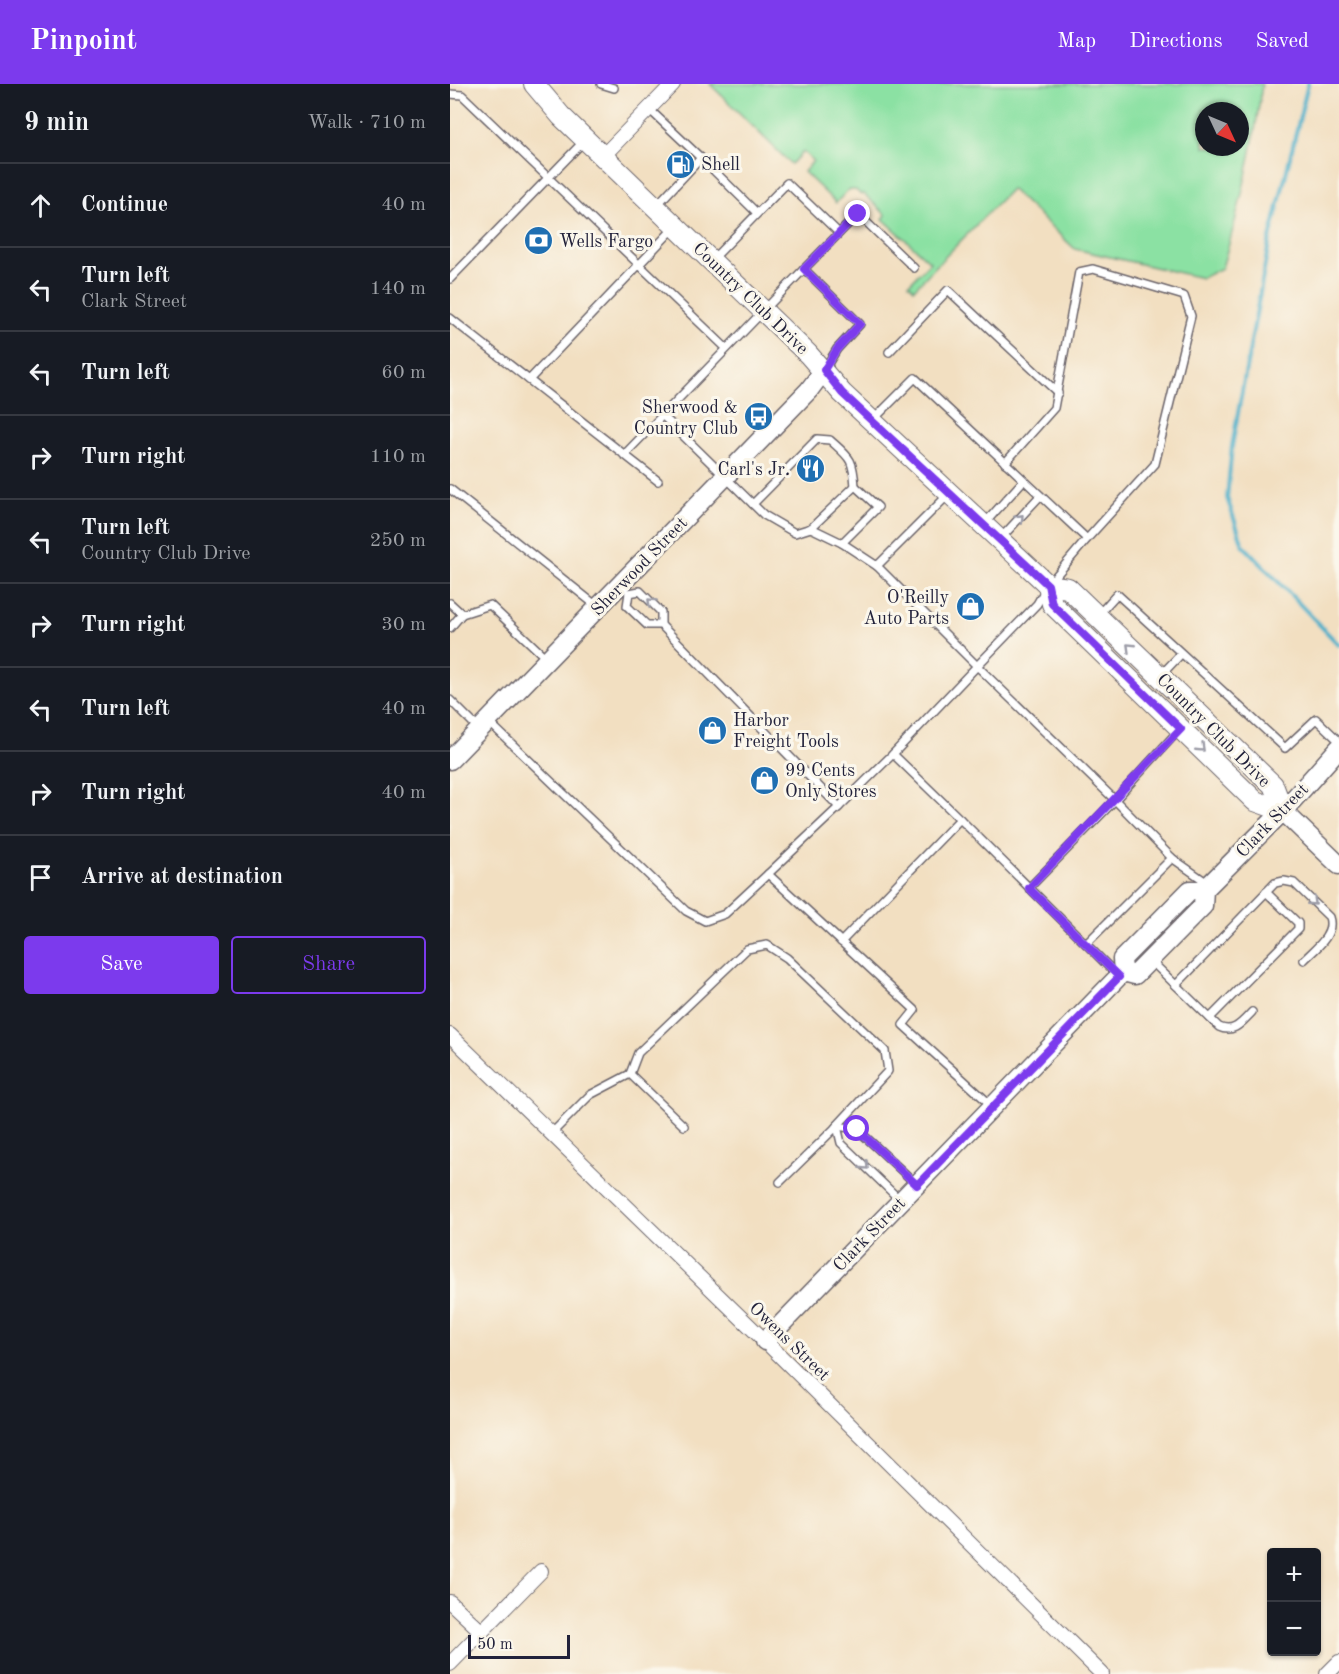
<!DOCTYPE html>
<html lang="en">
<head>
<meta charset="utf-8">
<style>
	:root { --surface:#171b24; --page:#242831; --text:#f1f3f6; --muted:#9ea1a6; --line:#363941; --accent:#7c3aed }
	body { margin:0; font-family:"Old Standard TT",serif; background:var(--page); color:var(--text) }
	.controls { position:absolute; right:18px; bottom:18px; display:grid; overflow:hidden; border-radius:6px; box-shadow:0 2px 4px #0004 }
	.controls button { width:54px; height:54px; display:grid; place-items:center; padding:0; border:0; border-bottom:2px solid var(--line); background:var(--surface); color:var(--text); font:30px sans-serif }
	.compass { position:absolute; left:745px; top:18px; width:54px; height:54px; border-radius:50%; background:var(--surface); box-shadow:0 2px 4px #0004; rotate:134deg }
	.scale { position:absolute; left:18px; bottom:15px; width:102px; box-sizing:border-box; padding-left:6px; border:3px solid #22223b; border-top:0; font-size:16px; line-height:21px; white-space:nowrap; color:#22223b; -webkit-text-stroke:4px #fbf7ec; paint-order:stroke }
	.stop { position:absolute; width:18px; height:18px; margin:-14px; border:4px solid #7c3aed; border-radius:50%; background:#fff }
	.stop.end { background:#7c3aed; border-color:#fff; box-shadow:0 2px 6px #0008 }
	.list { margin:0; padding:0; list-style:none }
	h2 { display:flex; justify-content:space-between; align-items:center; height:78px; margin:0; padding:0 24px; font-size:26px }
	h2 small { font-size:20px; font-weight:400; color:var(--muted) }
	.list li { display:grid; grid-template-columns:39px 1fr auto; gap:18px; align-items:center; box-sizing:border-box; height:84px; padding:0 24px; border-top:2px solid var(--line) }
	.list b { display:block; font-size:22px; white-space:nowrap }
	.list p { margin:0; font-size:20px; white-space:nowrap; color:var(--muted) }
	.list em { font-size:20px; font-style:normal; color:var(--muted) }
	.actions { display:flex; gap:12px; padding:18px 24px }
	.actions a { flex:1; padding:14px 0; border:2px solid var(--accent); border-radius:6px; text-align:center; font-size:21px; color:var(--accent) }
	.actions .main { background:var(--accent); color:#fff }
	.icon { flex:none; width:33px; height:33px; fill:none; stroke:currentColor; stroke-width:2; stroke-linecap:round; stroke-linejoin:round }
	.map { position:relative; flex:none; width:889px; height:1590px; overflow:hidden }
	header { display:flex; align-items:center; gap:36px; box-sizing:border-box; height:84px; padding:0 30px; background:var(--accent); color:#fff }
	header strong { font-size:28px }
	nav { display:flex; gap:33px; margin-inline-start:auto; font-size:21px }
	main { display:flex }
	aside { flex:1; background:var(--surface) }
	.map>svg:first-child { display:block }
	.green { fill:#8be1a3; stroke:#56826f; stroke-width:1.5; fill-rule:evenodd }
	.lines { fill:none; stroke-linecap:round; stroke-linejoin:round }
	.stream { stroke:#4aafc9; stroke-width:4 }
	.service-casing { stroke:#6b646a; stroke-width:10 }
	.minor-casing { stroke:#6b646a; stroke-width:16 }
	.tertiary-casing { stroke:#6b646a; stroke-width:21 }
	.secondary-casing { stroke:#6b646a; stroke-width:22 }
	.service { stroke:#fff; stroke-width:7 }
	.minor { stroke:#fff; stroke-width:14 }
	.tertiary { stroke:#fff; stroke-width:18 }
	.secondary { stroke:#fff; stroke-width:20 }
	.oneway { stroke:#9c9ca7 }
	.route { stroke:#7c3aed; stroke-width:8 }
	.labels { text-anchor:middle; stroke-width:6; stroke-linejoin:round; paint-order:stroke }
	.poi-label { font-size:18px; fill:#22223b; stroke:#fbf7ec; text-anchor:start }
	.street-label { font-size:18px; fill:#22223b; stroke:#fbf7ec }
</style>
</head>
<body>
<header>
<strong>Pinpoint</strong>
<nav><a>Map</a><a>Directions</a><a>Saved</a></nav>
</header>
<main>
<aside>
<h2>9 min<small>Walk · 710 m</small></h2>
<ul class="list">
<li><svg class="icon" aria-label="ahead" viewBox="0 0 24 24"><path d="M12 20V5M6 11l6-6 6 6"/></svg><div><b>Continue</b></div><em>40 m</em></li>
<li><svg class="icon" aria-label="left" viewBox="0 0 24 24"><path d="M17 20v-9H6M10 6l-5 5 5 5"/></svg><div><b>Turn left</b><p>Clark Street</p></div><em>140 m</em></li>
<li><svg class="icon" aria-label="left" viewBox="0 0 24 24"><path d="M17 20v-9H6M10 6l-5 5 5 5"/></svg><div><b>Turn left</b></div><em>60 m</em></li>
<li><svg class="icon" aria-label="right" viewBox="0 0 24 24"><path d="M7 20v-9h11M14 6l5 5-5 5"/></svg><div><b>Turn right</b></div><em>110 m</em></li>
<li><svg class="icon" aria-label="left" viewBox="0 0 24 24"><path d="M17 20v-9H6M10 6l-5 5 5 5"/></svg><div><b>Turn left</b><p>Country Club Drive</p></div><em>250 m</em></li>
<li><svg class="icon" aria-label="right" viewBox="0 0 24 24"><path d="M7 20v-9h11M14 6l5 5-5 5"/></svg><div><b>Turn right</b></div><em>30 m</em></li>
<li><svg class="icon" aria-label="left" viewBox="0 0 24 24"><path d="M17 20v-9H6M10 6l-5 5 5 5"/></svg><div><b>Turn left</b></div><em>40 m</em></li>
<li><svg class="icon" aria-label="right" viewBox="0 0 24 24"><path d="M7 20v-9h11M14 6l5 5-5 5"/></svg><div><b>Turn right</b></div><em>40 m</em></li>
<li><svg class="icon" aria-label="arrive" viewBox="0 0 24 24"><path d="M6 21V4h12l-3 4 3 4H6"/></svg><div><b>Arrive at destination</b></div></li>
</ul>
<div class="actions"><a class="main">Save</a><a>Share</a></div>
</aside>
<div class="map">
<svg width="889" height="1590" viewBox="0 0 889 1590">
	<rect width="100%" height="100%" fill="#fbf7ec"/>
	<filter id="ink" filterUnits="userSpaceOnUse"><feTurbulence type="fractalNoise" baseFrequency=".0167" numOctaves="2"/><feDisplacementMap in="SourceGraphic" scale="12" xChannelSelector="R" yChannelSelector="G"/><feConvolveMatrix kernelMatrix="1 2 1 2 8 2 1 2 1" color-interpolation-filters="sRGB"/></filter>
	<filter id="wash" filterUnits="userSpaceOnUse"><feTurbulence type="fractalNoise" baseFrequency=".008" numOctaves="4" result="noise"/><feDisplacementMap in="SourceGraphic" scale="24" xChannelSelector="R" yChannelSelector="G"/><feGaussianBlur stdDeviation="1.35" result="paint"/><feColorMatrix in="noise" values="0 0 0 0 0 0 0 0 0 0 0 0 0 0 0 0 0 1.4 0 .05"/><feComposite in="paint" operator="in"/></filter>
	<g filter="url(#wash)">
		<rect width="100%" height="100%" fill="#f2dfc1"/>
		<path class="green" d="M260 0H812C804 62 790 124 772 184L752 194 625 165 561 105 464 205 459 200 480 178 433 135 436 131 413 109 411 111 406 106H398L386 119 354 88 363 77 353 68 341 80ZM754 27H790V63H754Z"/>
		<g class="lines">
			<path class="stream" d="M858 0 819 159 782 362 777 414 793 461 889 561"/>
		</g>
	</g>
	<g filter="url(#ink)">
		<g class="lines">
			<defs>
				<g id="service">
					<path d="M151 0 164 4"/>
					<path d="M0 10 12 11 276 264"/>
					<path d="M199 25 251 74"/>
					<path d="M206 122 251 74 307 129"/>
					<path d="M262 176 337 99 389 149"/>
					<path d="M354 185 408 130 464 184"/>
					<path d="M0 195 133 58"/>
					<path d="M0 234 208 397"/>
					<path d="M439 268 498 206 608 309"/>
					<path d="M79 296 224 144"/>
					<path d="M212 331 314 431 345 449 361 444 405 402 428 423 392 459 427 482 498 411"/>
					<path d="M423 336 465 294 637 455 598 501 587 520 527 582 427 482"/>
					<path d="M174 371 354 185 410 240 387 265 374 286"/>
					<path d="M555 379 604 324 629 188 643 185 734 212 741 232 705 380 637 455"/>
					<path d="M0 405 148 523"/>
					<path d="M303 420 367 355 380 356C400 374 403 374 405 402"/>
					<path d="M535 439 573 397"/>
					<path d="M361 444 392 459"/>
					<path d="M551 454 590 412"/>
					<path d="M179 509 190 507 211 528V541L389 723 318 790"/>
					<path d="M179 509 177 522 197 541H211"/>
					<path d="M0 519 12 530 0 544"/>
					<path d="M12 530 40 521 96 574"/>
					<path d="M648 531 667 510 835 664 866 635 889 657"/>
					<path d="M712 590 731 570"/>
					<path d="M0 616 28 644"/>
					<path d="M38 637 236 827 255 837 275 830 318 790 465 926 453 941 541 1021"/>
					<path d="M389 723 443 670"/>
					<path d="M510 735 443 670 527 582 665 716 729 646"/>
					<path d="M579 804 665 716 722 774 759 800"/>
					<path d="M391 858 510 735 636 860"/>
					<path d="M700 876 769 943C784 950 792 938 802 928"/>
					<path d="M669 893 636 860 722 774"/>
					<path d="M726 901 825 799 834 797 844 799 879 833C885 851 866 864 854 876"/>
					<path d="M760 934 848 845V839L816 808"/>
					<path d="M180 990 188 969 297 865 317 861 337 874 435 967 438 987 384 1045 330 1098"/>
					<path d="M387 1042 407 1045 465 1099"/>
					<path d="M387 1042 391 1059 450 1116"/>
					<path d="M101 1050 140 1011 180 990 234 1042"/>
				</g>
				<g id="minor">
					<path d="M153 72 223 0"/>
					<path d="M0 951 315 1257 652 1590"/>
					<path d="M0 1518 31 1547"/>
					<path d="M0 1580 91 1487"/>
					<path d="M877 1590 889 1578"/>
				</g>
				<g id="tertiary">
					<path d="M0 676 359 306 374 286"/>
					<path d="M833 727 889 781"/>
					<path d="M673 888 685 891 753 822 754 806 833 727 889 664"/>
					<path d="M315 1257 673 888 672 875 740 806H754"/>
				</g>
				<g id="secondary">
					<path d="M84 0 111 32 358 270 392 309 598 501 618 504 823 701 833 727"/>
					<path d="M598 501 602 520 805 717 833 727"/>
				</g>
			</defs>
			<use href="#service" class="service-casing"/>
			<use href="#minor" class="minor-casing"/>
			<use href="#tertiary" class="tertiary-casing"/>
			<use href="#secondary" class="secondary-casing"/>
			<use href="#service" class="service"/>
			<use href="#minor" class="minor"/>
			<use href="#tertiary" class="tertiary"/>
			<use href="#secondary" class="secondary"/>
		</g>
		<defs><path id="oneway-chevron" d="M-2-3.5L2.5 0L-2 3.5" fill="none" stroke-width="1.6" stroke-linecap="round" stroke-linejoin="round" transform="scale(1.5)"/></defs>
		<g class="oneway">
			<use href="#oneway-chevron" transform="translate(570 434) rotate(-47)"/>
			<use href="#oneway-chevron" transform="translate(201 518) rotate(-135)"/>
			<use href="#oneway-chevron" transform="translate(680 563) rotate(-136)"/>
			<use href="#oneway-chevron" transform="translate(751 664) rotate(44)"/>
			<use href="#oneway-chevron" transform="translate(863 818) rotate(43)"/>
			<use href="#oneway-chevron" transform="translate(415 1082) rotate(44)"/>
		</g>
	</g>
	<g class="lines" filter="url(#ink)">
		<path class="route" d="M407 1045 467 1101 669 893 579 804 731 645 602 520 598 501 392 309 374 286 387 265 410 240 354 185 408 130"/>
	</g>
	<defs>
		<symbol id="fuel-disc" viewBox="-11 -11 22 22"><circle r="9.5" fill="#1f6fb2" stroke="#fbf7ec"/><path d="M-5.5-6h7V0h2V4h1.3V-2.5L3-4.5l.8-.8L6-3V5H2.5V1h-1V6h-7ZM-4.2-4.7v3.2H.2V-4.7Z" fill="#fff"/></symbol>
		<symbol id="bank-disc" viewBox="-11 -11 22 22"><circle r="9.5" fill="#1f6fb2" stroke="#fbf7ec"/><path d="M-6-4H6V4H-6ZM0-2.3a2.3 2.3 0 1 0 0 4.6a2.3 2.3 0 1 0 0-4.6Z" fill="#fff"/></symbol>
		<symbol id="bus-disc" viewBox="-11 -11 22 22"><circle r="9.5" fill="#1f6fb2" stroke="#fbf7ec"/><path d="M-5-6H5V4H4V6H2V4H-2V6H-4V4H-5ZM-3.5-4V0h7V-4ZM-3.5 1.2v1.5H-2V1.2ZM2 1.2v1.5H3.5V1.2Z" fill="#fff"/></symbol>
		<symbol id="restaurant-disc" viewBox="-11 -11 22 22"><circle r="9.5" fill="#1f6fb2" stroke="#fbf7ec"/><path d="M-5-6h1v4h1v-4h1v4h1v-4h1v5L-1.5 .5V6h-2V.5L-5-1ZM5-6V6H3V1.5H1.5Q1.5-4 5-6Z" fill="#fff"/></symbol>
		<symbol id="shop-disc" viewBox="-11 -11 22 22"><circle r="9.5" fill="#1f6fb2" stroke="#fbf7ec"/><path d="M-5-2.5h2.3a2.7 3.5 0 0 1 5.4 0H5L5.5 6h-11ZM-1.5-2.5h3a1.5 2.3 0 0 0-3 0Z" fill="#fff"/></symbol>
	</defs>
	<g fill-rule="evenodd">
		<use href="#fuel-disc" x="214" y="64" width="33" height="33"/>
		<use href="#bank-disc" x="72" y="140" width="33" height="33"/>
		<use href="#bus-disc" x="292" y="316" width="33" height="33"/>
		<use href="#restaurant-disc" x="344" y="368" width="33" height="33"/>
		<use href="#shop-disc" x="504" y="506" width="33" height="33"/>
		<use href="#shop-disc" x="246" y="630" width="33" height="33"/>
		<use href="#shop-disc" x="298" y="680" width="33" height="33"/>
	</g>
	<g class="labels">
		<g class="poi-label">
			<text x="251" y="86">Shell</text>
			<text x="109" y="163">Wells Fargo</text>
			<text x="288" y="329" text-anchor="end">Sherwood &amp;<tspan x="288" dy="21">Country Club</tspan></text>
			<text x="340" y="391" text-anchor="end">Carl's Jr.</text>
			<text x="499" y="519" text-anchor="end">O'Reilly<tspan x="499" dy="21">Auto Parts</tspan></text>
			<text x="283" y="642">Harbor<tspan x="283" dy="21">Freight Tools</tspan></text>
			<text x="335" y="692">99 Cents<tspan x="335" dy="21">Only Stores</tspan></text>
		</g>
		<g class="street-label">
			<text transform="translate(301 214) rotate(44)" y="6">Country Club Drive</text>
			<text transform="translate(189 482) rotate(-46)" y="6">Sherwood Street</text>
			<text transform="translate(764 646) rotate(45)" y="6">Country Club Drive</text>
			<text transform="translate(822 736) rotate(-46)" y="6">Clark Street</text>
			<text transform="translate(419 1150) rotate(-46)" y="6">Clark Street</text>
			<text transform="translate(340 1257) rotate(44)" y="6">Owens Street</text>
		</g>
	</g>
</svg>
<div class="controls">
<button>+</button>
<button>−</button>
</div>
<svg class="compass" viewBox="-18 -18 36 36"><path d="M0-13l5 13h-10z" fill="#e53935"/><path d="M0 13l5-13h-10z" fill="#9ea1a6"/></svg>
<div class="scale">50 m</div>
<div class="stop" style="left:407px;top:1045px"></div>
<div class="stop end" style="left:408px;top:130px"></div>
</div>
</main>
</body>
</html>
